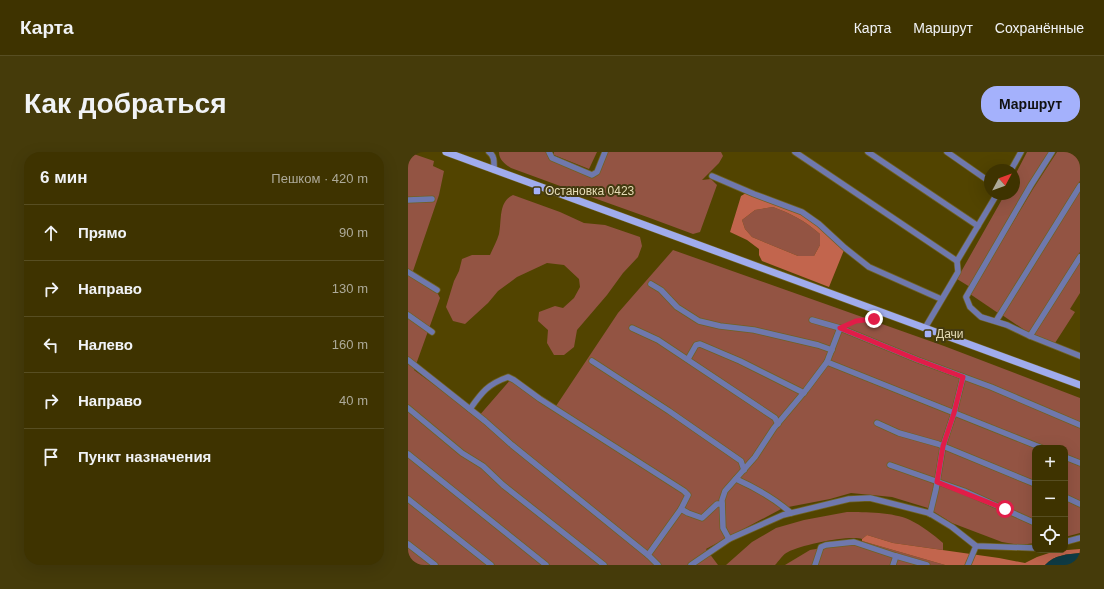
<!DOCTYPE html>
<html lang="ru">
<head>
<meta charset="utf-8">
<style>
	:root { --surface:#3e3300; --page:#453b0a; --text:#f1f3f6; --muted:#adaa99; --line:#574e22; --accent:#a4b1fc }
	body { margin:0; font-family:Arial,sans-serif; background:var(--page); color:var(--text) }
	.controls { position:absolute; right:12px; bottom:12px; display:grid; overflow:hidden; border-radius:8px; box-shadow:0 4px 16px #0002 }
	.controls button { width:36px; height:36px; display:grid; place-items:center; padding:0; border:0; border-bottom:1px solid var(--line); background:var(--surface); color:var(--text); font:20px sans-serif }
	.compass { position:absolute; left:576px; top:12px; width:36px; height:36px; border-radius:50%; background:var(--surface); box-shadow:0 4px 16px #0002; rotate:49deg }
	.stop { position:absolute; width:12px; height:12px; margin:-9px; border:3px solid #e11d48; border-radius:50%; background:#fff }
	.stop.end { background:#e11d48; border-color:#fff; box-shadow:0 1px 4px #0008 }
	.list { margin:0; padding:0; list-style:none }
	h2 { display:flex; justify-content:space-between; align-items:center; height:52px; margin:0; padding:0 16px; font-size:17px }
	h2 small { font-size:13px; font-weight:400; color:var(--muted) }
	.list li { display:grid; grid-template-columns:26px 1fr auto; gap:12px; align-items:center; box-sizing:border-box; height:56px; padding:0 16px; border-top:1px solid var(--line) }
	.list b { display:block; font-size:15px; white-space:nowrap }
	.list em { font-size:13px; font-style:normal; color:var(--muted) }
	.icon { flex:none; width:22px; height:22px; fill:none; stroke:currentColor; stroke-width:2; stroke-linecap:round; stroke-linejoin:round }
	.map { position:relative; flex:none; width:672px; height:413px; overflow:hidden; border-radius:16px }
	header { display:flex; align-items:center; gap:24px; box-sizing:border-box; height:56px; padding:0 20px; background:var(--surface); border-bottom:1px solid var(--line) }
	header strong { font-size:19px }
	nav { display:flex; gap:22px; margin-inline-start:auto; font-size:14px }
	.intro { display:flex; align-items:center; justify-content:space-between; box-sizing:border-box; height:96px; padding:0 24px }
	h1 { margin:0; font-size:28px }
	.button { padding:10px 18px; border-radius:16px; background:var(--accent); color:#111; font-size:14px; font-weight:700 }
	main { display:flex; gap:24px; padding:0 24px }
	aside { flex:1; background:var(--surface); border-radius:16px; box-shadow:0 4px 16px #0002 }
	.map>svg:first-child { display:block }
	.green { fill:#935443 }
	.forest { fill:#c2654d; fill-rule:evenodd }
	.water { fill:#0f3b45 }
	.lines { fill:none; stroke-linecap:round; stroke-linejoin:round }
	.minor-casing { stroke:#6f6224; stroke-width:7 }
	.major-casing { stroke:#6f6224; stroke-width:8 }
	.path { stroke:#9d915d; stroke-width:1; stroke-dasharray:3 3; stroke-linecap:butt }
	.minor { stroke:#6f78ad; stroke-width:5.5 }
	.major { stroke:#a0aced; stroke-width:7 }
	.route { stroke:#e11d48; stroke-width:5 }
	.poi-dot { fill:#a4b1fc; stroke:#443a10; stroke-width:1.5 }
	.labels { text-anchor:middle; stroke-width:4; stroke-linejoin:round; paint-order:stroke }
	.poi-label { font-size:12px; fill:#e5dcb6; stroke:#443a10; text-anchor:start }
</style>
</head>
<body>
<header>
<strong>Карта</strong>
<nav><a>Карта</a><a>Маршрут</a><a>Сохранённые</a></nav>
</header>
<div class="intro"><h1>Как добраться</h1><a class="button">Маршрут</a></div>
<main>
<aside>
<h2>6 мин<small>Пешком · 420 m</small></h2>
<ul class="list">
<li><svg class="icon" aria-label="ahead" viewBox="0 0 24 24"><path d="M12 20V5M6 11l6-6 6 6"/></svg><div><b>Прямо</b></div><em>90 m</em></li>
<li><svg class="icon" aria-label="right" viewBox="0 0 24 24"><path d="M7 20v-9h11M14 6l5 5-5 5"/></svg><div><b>Направо</b></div><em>130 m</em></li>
<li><svg class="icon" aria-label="left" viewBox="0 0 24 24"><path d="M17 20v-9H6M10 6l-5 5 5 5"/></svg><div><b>Налево</b></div><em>160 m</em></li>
<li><svg class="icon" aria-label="right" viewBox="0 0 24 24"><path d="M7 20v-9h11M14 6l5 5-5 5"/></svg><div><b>Направо</b></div><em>40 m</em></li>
<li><svg class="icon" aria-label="arrive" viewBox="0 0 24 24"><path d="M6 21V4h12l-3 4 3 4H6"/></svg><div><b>Пункт назначения</b></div></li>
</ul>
</aside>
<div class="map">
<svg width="672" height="413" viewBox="0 0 672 413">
	<rect width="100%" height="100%" fill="#524400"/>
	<g class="green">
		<path d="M0 0 26 9 25 14 36 19 31 43 4 122 29 140 32 146 6 218 70 265 103 227 148 254 210 161 265 98 536 194 672 246V381L657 385V296H627V391L612 393 594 390 544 371 520 356 484 345 443 341 422 347 375 356 298 397 310 413H0Z"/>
		<path d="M91 0H138L141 7 184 25 188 18 195 0H313L315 4 311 11 294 28 303 27 309 33 292 80 285 82C225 59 164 39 103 16 97 12 91 8 91 0Z"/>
		<path d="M146 0H189L181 17 146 3Z"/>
		<path d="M619 0H643L562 135 549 127 597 42H606V25Z"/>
		<path d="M649 0H672V29L590 161 562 142 625 37Z"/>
		<path d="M672 39V100L621 181 594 163Z"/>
		<path d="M105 43 152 60 176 71 197 73 232 85 234 94 230 105 215 121 199 143 169 178 166 195 156 203H146L139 191 140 178 130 169 131 160 147 154 155 156 166 146 172 135 171 127 156 113 139 111 109 125 90 139 80 151 57 172 45 169 38 155 46 129 51 119 54 107 64 103H82C85 96 89 89 91 82 94 68 90 50 105 43Z"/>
		<path d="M365 55C384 62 397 69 412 82V93L406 104H390L344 85 337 77 334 68 347 58Z"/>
		<path d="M672 109V141L662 157 667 160 647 191 626 183Z"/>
		<path d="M439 360C457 360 485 360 502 368 514 374 525 382 535 391V398L485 391 459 383 454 387C441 383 393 393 380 400 375 402 371 409 367 413H318L344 390 368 376 396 368Z"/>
		<path d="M454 389 537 413H377L402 398Z"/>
	</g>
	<g class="forest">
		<path d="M338 41 393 61 409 72 436 98 421 135 354 109 351 103V97L339 88 322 80 333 44ZM365 55C384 62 397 69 412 82V93L406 104H390L344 85 337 77 334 68 347 58Z"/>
		<path d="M459 383 485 391 591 406 617 411 629 405 647 399 672 397V401C660 402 646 403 637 413H537L454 389V387Z"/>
	</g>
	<path class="water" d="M672 401V413H637C646 403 660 402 672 401Z"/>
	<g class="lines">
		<defs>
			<g id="minor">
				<path d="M81 0C87 4 86 11 86 18"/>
				<path d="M141 0 144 6 184 23 189 20 197 0"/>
				<path d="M387 0 549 109"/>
				<path d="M460 0 570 74"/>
				<path d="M539 0 582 30"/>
				<path d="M644 0 623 33 558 145 562 155 573 165 599 173 622 184 672 204"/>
				<path d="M603 18 613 0"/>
				<path d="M304 24 346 42 394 60 411 72 437 96 461 115 533 147"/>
				<path d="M0 48 24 47"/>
				<path d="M0 120 29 138"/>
				<path d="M243 132 253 138 269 155 291 169 312 174 346 178 410 193 424 198"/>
				<path d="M0 163 24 180"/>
				<path d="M404 168 432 176 510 208 583 235 672 273"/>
				<path d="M588 169 672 34"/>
				<path d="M224 176 250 188 367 266 370 272"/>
				<path d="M432 176 419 210 634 296"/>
				<path d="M517 176 550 120 549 109 589 42"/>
				<path d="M622 184 672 105"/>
				<path d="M280 207 288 193 292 192 332 209 396 241"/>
				<path d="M0 208 77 269 104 293 240 403"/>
				<path d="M184 209 261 259 333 309 336 318"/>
				<path d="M0 256 54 301 75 314 95 333 196 413"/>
				<path d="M62 257C74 240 80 232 100 225L106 228 132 247 276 339 280 343 273 357 280 361 294 366 309 352H314"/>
				<path d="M469 271 491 281 530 292 627 332"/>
				<path d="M0 302 138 413"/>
				<path d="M657 305 672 311"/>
				<path d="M482 313 556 339 627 371"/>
				<path d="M328 327C348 336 366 346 383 361"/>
				<path d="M657 345 672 352"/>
				<path d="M0 347 83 413"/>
				<path d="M522 362 528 337 535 294 546 261 555 225"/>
				<path d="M321 387 315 376 314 348 317 339 347 305 366 276 398 238 419 210"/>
				<path d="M657 390 672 386"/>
				<path d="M0 392 27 413"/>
				<path d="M250 413 240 403 273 357"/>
				<path d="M283 413 321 387 375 363 441 347 462 346 521 361 544 375 568 394 627 396"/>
				<path d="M407 413 413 395 418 393 446 390 488 404"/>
				<path d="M485 413 488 404 519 413"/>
				<path d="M560 413 568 394"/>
			</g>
			<path id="major" d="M38 0 672 233"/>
		</defs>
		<use href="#minor" class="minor-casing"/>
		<use href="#major" class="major-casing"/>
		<path class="path" d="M438 172 448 169 466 167"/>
		<use href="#minor" class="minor"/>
		<use href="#major" class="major"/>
	</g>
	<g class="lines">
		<path class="route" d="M466 167 448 169 432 176 510 208 555 225 546 261 535 294 529 330 597 357"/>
	</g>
	<g class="poi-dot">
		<rect x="125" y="35" width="8" height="8" rx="2"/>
		<rect x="516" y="178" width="8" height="8" rx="2"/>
	</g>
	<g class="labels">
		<g class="poi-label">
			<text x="137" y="43">Остановка 0423</text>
			<text x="528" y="186">Дачи</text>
		</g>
	</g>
</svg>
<div class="controls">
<button>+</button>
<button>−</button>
<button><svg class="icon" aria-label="locate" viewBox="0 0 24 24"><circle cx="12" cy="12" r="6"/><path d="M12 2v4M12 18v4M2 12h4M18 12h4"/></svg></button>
</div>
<svg class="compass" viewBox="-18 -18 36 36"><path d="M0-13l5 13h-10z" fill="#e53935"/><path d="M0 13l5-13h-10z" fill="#adaa99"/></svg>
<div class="stop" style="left:597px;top:357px"></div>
<div class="stop end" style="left:466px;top:167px"></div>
</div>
</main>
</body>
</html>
